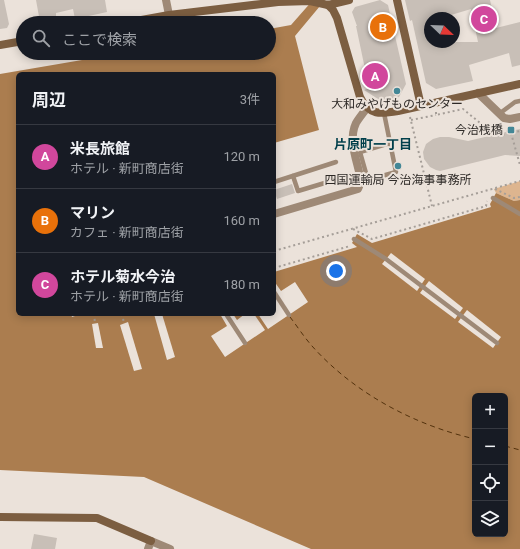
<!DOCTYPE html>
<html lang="ja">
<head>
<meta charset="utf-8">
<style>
	:root { --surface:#171b24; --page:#242831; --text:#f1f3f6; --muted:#9ea1a6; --line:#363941; --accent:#2563eb }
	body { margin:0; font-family:Roboto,"Noto Sans JP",sans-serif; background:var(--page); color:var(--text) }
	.controls { position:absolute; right:12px; bottom:12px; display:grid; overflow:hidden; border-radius:6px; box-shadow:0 2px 10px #0003 }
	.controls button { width:36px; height:36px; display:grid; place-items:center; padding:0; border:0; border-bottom:1px solid var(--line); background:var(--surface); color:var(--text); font:20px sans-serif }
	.compass { position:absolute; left:424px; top:12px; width:36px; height:36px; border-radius:50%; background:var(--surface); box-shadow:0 2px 10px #0003; rotate:113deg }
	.you { position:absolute; left:336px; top:271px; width:14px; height:14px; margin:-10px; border:3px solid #fff; border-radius:50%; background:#1a73e8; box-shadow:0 0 0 6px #1a73e833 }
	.badge { display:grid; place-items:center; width:26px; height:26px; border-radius:50%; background:var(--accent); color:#fff; font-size:13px; font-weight:700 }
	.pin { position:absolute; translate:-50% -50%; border:2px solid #fff; box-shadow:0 1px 4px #0006 }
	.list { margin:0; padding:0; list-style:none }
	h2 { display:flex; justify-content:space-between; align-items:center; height:52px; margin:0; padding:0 16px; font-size:17px }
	h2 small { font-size:13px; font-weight:400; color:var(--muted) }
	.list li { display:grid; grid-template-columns:26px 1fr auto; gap:12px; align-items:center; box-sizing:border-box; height:64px; padding:0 16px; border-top:1px solid var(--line) }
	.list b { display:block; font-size:15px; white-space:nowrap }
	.list p { margin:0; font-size:13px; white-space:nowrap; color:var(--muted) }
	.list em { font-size:13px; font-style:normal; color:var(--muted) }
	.icon { flex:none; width:22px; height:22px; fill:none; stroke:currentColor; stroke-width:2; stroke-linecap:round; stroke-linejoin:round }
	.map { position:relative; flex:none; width:520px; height:549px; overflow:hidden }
	.search { position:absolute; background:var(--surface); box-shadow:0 2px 10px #0003; left:16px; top:16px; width:260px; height:44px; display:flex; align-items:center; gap:10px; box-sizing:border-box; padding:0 14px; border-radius:22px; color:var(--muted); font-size:15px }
	.panel { position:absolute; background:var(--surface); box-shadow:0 2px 10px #0003; left:16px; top:72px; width:260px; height:244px; border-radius:6px }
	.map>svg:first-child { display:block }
	.green { fill:#ddb58f }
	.water { fill:#ab7d4f; fill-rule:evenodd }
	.pier { fill:#ebe2da }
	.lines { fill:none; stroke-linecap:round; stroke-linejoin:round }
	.ferry { stroke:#53320d; stroke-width:1; stroke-dasharray:5 4; stroke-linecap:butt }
	.building { fill:#c8bfb7; fill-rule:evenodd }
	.path { stroke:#a59e98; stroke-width:2; stroke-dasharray:2 3; stroke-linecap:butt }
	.lane { stroke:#9e8976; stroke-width:4.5 }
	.street { stroke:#9e8976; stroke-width:8 }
	.secondary { stroke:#7c5e41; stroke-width:8 }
	.poi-dot { fill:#438796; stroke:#ebe2da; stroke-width:1.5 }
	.labels { text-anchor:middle; stroke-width:4; stroke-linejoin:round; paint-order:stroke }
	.poi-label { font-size:12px; fill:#2d2926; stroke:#ebe2da }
	.neighbourhood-label { font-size:13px; font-weight:bold; fill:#003f4b; stroke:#ebe2da }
</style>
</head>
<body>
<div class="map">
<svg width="520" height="549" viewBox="0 0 520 549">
	<rect width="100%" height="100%" fill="#ebe2da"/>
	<path class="green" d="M520 181V200L514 201 496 193 494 189Z"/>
	<path class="water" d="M313 0H325L295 36 319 130 274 143V74H18V314H71L72 317 81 314H274V272L357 247 352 243 357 234 372 243 491 207 490 204 496 193 514 201 520 200V549H311L144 477 0 470V74L123 53H269V29L291 25ZM475 396H505V534H475Z"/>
	<g class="pier">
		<path d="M391 253 425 279 417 291 382 264Z"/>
		<path d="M274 281 281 291 295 282 308 302 268 329 258 314H274Z"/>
		<path d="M429 281 463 308 455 319 420 293Z"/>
		<path d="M467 310 501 337 493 348 458 322Z"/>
		<path d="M154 314H162L175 357 167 360Z"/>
		<path d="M220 314H233L237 320 245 314H254L265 330 225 357 211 336 227 326Z"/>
		<path d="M128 322 142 369 134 371 120 325Z"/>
		<path d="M98 323 103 348H96L92 324Z"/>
	</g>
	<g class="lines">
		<g class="ferry">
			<path d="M290 317C297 326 304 337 312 346 354 393 414 425 475 439"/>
			<path d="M505 446 520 450"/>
		</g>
	</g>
	<g class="building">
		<path d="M0 0H4L9 24 7 28 0 29Z"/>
		<path d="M36 0H105L107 12 75 19 73 9 56 13V18L40 22Z"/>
		<path d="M380 0 388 5 406 84 399 97 385 102 378 99 364 90 369 88 356 26H357L352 12 355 7Z"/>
		<path d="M405 0H490L496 28 520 22V65L512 67 509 53 469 65 473 81 436 89 426 83 412 20 410 21ZM471 9 478 42H430V18H441Z"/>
		<path d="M515 129V130L520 129V156L505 155 440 171 436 170 430 167 424 159 423 152 426 144 433 139 440 137H449L468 141 506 132V130Z"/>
		<path d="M292 184 295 193 277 199 274 190Z"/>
		<path d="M34 534 57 538 55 549H31Z"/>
	</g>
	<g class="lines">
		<g class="path">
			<path d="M436 112V115L463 109 496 136 520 131"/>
			<path d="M410 117 432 206"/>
			<path d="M411 120 436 115"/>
			<path d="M511 133 520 165"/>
			<path d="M495 189 514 198 520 197"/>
			<path d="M353 229 372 239 486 206 487 201"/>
			<path d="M274 251 520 181"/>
			<path d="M274 268 350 246"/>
			<path d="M94 314 95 323"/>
			<path d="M122 314 124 323"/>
		</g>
		<g class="lane">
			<path d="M384 113 396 172 368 180 360 152 390 143"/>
			<path d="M499 114 515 102 520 101"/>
			<path d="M293 176 298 191 338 179"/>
			<path d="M274 182 336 162"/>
			<path d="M493 198 520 214"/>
			<path d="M354 239 386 259 497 343"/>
			<path d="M274 292 289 315"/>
			<path d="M226 314 245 343"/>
		</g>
		<g class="street">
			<path d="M166 0 169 15"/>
			<path d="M478 93 504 118 510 119 520 117"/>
			<path d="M274 214 358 189 361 182C359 164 347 142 356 123 359 118 363 113 367 108"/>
			<path d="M148 549 151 541 170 549"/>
		</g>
		<g class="secondary">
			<path d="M397 0 421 106"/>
			<path d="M328 5 333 10 337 18 360 97C369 116 381 114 398 111L520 84"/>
			<path d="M125 23 169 15 278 2 310 1 328 5 349 0"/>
			<path d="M0 45 23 41"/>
			<path d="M0 517 97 518 151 541"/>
		</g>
	</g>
	<g class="poi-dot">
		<circle cx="397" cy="91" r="4"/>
		<rect x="507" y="126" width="8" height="8" rx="2"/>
		<circle cx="398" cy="166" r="4"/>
	</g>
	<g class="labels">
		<g class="poi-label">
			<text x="397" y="108">大和みやげものセンター</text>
			<text x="503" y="134" text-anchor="end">今治桟橋</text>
			<text x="398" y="184">四国運輸局 今治海事事務所</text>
		</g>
		<g class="neighbourhood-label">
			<text x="373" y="149">片原町一丁目</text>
		</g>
	</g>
</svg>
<div class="controls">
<button>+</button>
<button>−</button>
<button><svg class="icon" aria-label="locate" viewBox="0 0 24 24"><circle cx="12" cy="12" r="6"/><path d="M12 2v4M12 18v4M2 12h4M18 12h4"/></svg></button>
<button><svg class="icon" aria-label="layers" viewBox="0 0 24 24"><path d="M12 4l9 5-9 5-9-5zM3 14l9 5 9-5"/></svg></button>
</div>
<svg class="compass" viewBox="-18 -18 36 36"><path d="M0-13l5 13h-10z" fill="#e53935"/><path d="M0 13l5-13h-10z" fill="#9ea1a6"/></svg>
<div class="you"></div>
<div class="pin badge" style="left:375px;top:76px;background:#d1479c">A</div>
<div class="pin badge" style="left:383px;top:27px;background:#e8710a">B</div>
<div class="pin badge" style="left:484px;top:19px;background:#d1479c">C</div>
<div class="search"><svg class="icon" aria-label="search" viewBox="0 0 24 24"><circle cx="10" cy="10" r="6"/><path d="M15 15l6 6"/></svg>ここで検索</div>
<section class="panel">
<h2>周辺<small>3件</small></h2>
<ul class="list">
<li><span class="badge" style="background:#d1479c">A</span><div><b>米長旅館</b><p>ホテル · 新町商店街</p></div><em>120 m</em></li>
<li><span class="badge" style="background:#e8710a">B</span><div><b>マリン</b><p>カフェ · 新町商店街</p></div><em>160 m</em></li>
<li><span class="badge" style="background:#d1479c">C</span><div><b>ホテル菊水今治</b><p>ホテル · 新町商店街</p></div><em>180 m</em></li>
</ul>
</section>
</div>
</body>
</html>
